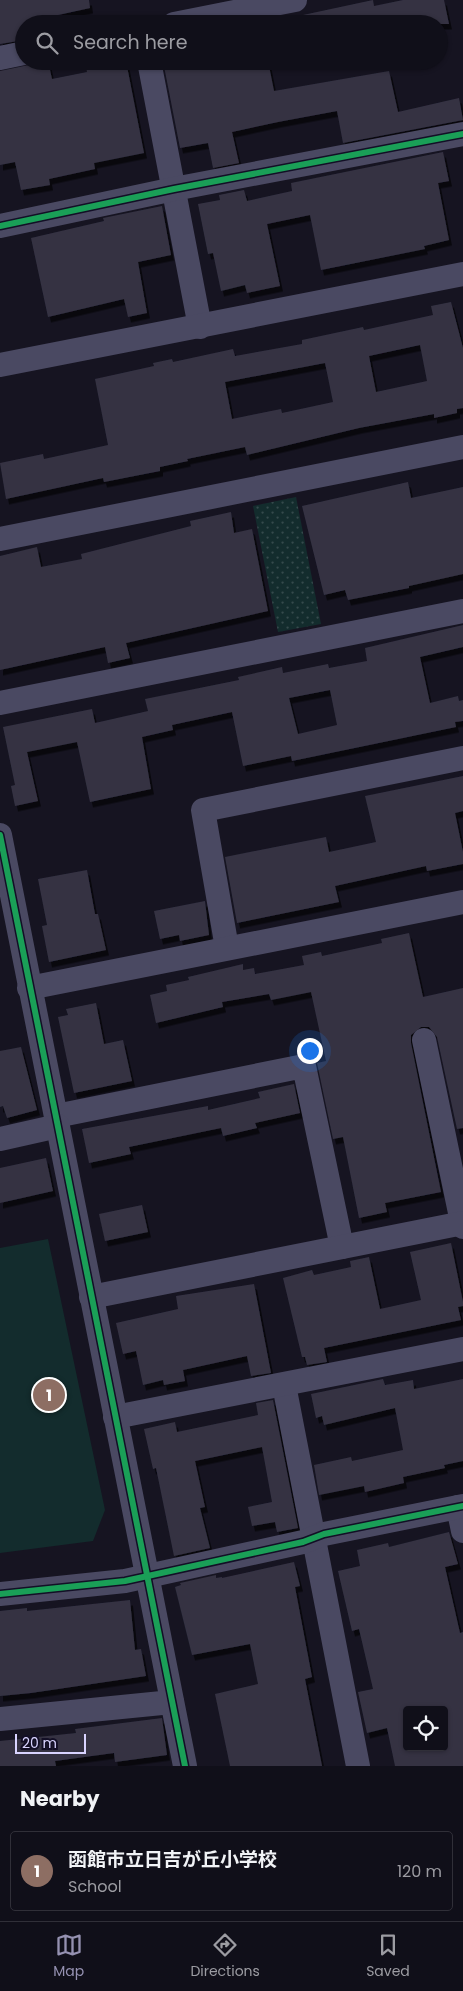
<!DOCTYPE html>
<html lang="en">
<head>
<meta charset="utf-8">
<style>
	:root { --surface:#100f19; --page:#191822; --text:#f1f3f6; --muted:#9c9ca2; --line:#302f38; --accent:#9591b1 }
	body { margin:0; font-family:Poppins,"Noto Sans JP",sans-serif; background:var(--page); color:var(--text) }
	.controls { position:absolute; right:15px; bottom:15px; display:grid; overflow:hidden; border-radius:5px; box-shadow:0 1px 4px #0004 }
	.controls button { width:45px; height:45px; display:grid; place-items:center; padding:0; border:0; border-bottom:1px solid var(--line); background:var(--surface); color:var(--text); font:25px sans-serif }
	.scale { position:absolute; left:15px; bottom:12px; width:71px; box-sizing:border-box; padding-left:5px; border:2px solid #d9d4ff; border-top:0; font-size:14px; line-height:18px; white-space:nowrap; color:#d9d4ff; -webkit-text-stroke:4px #130f26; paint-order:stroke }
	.you { position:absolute; left:309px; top:1050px; width:18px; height:18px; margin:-12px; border:4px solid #fff; border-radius:50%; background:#1a73e8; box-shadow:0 0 0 8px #1a73e833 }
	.badge { display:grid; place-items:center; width:32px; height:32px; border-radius:50%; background:var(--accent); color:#fff; font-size:16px; font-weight:700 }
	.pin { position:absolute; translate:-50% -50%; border:2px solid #fff; box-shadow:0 1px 5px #0006 }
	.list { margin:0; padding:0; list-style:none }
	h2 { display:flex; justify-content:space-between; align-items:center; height:65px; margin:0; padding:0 20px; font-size:21px }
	h2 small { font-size:16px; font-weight:400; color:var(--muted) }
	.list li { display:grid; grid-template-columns:32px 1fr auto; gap:15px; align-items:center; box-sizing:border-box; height:80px; margin:0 10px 10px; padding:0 10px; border:1px solid var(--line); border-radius:5px }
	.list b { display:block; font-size:19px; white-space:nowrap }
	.list p { margin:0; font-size:16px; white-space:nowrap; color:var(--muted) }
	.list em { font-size:16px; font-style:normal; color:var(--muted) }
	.icon { flex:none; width:28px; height:28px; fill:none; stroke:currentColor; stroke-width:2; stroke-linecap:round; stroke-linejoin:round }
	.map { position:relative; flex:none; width:463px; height:1766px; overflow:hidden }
	.search { position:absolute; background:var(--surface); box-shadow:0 1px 4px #0004; left:15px; right:15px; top:15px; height:55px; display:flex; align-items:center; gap:12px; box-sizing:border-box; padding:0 18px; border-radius:28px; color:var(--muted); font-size:19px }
	.sheet { height:155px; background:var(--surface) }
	nav { display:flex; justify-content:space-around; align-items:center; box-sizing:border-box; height:70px; border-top:1px solid var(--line); background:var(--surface); font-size:14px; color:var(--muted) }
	nav a { display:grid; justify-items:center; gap:2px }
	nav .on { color:var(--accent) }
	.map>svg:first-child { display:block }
	.grass { fill:#132c2d }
	.park { fill:url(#park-dots) }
	.building { fill:#343243; fill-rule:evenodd; filter:url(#shadow) }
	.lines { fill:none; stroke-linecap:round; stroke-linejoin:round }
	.minor { stroke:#4a4962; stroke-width:24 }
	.cycleway-casing { stroke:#130f26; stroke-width:9 }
	.cycleway { stroke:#1a9f57; stroke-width:6 }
</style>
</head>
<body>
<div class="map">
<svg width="463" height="1766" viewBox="0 0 463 1766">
	<defs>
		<pattern id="park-dots" width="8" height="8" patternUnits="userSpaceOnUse" patternTransform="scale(1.25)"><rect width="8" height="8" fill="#132c2d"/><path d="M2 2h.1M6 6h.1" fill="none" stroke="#354a4c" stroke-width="1.8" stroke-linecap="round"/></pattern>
		<filter id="shadow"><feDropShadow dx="3" dy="5.5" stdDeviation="0" flood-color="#0009"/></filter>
	</defs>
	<rect width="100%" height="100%" fill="#161421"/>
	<path class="grass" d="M48 1239 105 1510 93 1541 0 1553V1248Z"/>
	<path class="park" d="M296 497 321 624 278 632 253 506Z"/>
	<g class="building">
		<path d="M0 0H89L90 8 40 19V24H24V40L0 44Z"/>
		<path d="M373 0 374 6 403 0H444L449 24H304L303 15Z"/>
		<path d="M48 61 52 79 87 72 85 61H126L144 153 94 163 95 169 49 179 50 185 21 190 15 162 0 165V71Z"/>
		<path d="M163 61H268L274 91 389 71 398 112 459 98 463 120 343 143 337 111 278 122 232 132 239 163 213 168 208 143 180 148Z"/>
		<path d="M443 152 449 181 438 183 449 240 424 246 425 249 321 270 310 215 267 224 280 286 247 293 245 285 221 291 213 253 208 254 198 204 220 200 219 195 244 190 247 201 292 191 291 183Z"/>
		<path d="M162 206 171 255 138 262 147 313 128 317 124 299 48 317 31 238 104 221 103 218Z"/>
		<path d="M451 302 463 348V408L457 409V413L434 418V414L359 428 247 455 245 447 187 459 188 461 160 467V471L104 482 103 478 6 499 0 463 43 454 44 459 108 445 95 379 154 366 153 363 172 359 173 362 233 349 235 356 302 344V340L363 327 364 330 433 315 431 306ZM420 345 427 381 376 392 369 356ZM325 363 333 402 282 413 281 409 232 419 225 382Z"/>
		<path d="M408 482 411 498 463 487V574L409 586V588L348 600 345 590 324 595 302 506Z"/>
		<path d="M231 512 234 533 252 529 268 611 126 643 130 658 108 663 105 647 0 670V556L37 547 41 567 82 559 81 554 191 526 190 521Z"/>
		<path d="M463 625V647L420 657 430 703 458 696 459 701 463 700V721L455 722 456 727 292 761 291 756 243 766 232 712 172 725 173 730 142 737 151 789 90 802 77 742 27 752 38 801 15 806 11 786 15 785 3 727 92 709 95 723 148 711 145 699 239 680 238 677 282 667 283 673 328 664 329 668 367 661 365 648ZM330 690 337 725 298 734 289 698Z"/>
		<path d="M463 776V811L455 813 463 852V864L427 871 426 866 335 886 339 902 237 923 225 857 326 837 329 852 376 842 365 796Z"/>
		<path d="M87 870 95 914H98L106 950 49 962 42 926 47 925 38 879Z"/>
		<path d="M205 901 209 935 180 941 179 935 160 939 154 911Z"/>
		<path d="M409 933 423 997 463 988V1128L457 1129 437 1037 429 1027H421L411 1035V1043L441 1192 385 1203 387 1212 359 1218 343 1137 333 1139 317 1063 326 1061 311 992 271 1000 269 994 222 1002 223 1007 156 1023 150 995 167 991 166 985 189 980 188 977 243 964V970L254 968 255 974 304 965 302 956 321 952 322 956 382 943 381 939Z"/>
		<path d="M96 1003 104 1044 123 1040 132 1081 74 1093 58 1017 68 1015 66 1009Z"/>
		<path d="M21 1047 37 1110 7 1118 3 1106 0 1107V1051Z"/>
		<path d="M294 1084 300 1113 255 1123 257 1128 223 1136 221 1128 129 1147 131 1154 89 1163 82 1129 208 1106V1110L260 1098 258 1092Z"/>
		<path d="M46 1158 53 1191 0 1203V1168Z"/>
		<path d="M142 1205 148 1232 105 1241 99 1214Z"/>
		<path d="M451 1243 463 1302V1306L458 1307 461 1320 324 1348 327 1362 307 1365 305 1357H302L283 1278 312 1270 314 1275 351 1267 350 1261 369 1257 380 1309 421 1300 410 1252Z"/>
		<path d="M254 1284 271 1373 251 1376 247 1356 183 1370 185 1381 164 1385 163 1380 143 1385 136 1351 123 1354 116 1323 178 1309 176 1296Z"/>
		<path d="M383 1379 385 1385 413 1380 414 1389 463 1379V1461L444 1465 445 1468 403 1477 404 1483 365 1492 364 1486 319 1495 314 1465 351 1457 352 1461 403 1450 395 1408 324 1425 322 1416 316 1418 311 1394Z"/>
		<path d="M273 1400 298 1528 277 1532 275 1522 252 1526 248 1507 272 1502 262 1447 195 1461 205 1507 200 1508 210 1548 174 1556 156 1468 153 1469 144 1429 175 1422 177 1432 258 1415 256 1403Z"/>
		<path d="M449 1532 458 1564 445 1567 460 1633 463 1632V1766H395L387 1728 367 1733 358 1692 373 1689 359 1629 352 1631 338 1571 360 1566 357 1550 388 1543 389 1547ZM407 1710H444V1747H407Z"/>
		<path d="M294 1562 300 1586 295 1587 312 1677 305 1679 322 1766H230L215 1694 258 1684 250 1644 192 1655 175 1587 181 1585 180 1583 216 1575V1578L222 1577V1578Z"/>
		<path d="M130 1600 135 1650 141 1649 146 1676 31 1693 0 1696V1611L27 1608V1611Z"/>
		<path d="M162 1718 167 1755 115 1762 114 1753 55 1761 56 1766H0V1741L76 1733 75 1729Z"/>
	</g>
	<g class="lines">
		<g class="minor">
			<path d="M174 24 295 0"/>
			<path d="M0 58 24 53"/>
			<path d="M149 61 200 327"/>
			<path d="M0 226 174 189 463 134"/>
			<path d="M0 365 463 274"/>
			<path d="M0 539 463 447"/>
			<path d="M0 703 463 611"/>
			<path d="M0 835 185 1766"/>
			<path d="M227 948 203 810 463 758"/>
			<path d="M29 988 463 902"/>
			<path d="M424 1040 463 1227"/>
			<path d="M56 1116 304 1066 342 1247"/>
			<path d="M0 1139 58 1126"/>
			<path d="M91 1297 463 1223"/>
			<path d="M284 1385 358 1766"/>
			<path d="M115 1417 463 1349"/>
			<path d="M458 1507 463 1531"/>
			<path d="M0 1594 125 1581 303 1542 324 1534 463 1506"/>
			<path d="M0 1719 172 1702"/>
		</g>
		<defs>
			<g id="cycleway">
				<path d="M0 226 174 189 463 134"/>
				<path d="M0 835 185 1766"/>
				<path d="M0 1594 125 1581 303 1542 324 1534 463 1506"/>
			</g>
		</defs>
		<use href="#cycleway" class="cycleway-casing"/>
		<use href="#cycleway" class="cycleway"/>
	</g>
</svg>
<div class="controls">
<button><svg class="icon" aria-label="locate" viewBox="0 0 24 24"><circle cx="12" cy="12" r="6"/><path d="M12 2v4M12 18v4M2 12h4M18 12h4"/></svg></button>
</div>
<div class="scale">20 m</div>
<div class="you"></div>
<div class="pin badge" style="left:49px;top:1395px;background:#8d6e63">1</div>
<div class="search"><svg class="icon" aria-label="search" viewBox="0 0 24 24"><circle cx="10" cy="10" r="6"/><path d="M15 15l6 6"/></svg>Search here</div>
</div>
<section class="sheet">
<h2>Nearby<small></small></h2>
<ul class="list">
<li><span class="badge" style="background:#8d6e63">1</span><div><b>函館市立日吉が丘小学校</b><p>School</p></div><em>120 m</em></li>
</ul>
</section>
<nav>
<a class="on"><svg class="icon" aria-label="map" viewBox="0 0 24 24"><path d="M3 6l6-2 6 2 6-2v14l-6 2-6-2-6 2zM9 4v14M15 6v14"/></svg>Map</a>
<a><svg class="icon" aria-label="directions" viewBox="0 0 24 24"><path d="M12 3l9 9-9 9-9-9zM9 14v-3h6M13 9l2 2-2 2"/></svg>Directions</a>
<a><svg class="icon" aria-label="saved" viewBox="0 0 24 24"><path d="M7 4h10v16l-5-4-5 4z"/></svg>Saved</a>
</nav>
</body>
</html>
